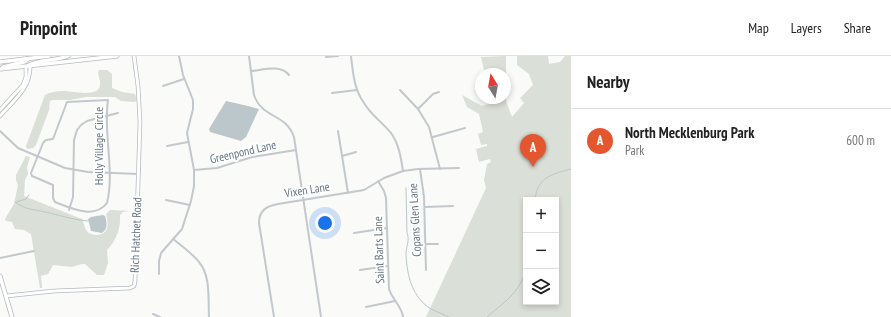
<!DOCTYPE html>
<html lang="en">
<head>
<meta charset="utf-8">
<style>
	:root { --surface:#fff; --page:#f6f6f6; --text:#222; --muted:#767676; --line:#e0e0e0; --accent:#e4572e }
	body { margin:0; font-family:"PT Sans Narrow",sans-serif; background:var(--page); color:var(--text) }
	.controls { position:absolute; right:12px; bottom:12px; display:grid; overflow:hidden; border-radius:0px; box-shadow:0 2px 6px #0003 }
	.controls button { width:36px; height:36px; display:grid; place-items:center; padding:0; border:0; border-bottom:1px solid var(--line); background:var(--surface); color:var(--text); font:20px sans-serif }
	.compass { position:absolute; left:475px; top:12px; width:36px; height:36px; border-radius:50%; background:var(--surface); box-shadow:0 2px 6px #0003; rotate:349deg }
	.you { position:absolute; left:325px; top:167px; width:14px; height:14px; margin:-10px; border:3px solid #fff; border-radius:50%; background:#1a73e8; box-shadow:0 0 0 6px #1a73e833 }
	.badge { display:grid; place-items:center; width:26px; height:26px; border-radius:50%; background:var(--accent); color:#fff; font-size:13px; font-weight:700 }
	.pin { position:absolute; translate:-50% -33px; filter:drop-shadow(0 1px 2px #0008) }
	.pin::after { content:''; position:absolute; top:21px; width:14px; height:12px; background:inherit; clip-path:polygon(0 0,100% 0,50% 100%) }
	.list { margin:0; padding:0; list-style:none }
	h2 { display:flex; justify-content:space-between; align-items:center; height:52px; margin:0; padding:0 16px; font-size:17px }
	h2 small { font-size:13px; font-weight:400; color:var(--muted) }
	.list li { display:grid; grid-template-columns:26px 1fr auto; gap:12px; align-items:center; box-sizing:border-box; height:64px; padding:0 16px; border-top:1px solid var(--line) }
	.list b { display:block; font-size:15px; white-space:nowrap }
	.list p { margin:0; font-size:13px; white-space:nowrap; color:var(--muted) }
	.list em { font-size:13px; font-style:normal; color:var(--muted) }
	.icon { flex:none; width:22px; height:22px; fill:none; stroke:currentColor; stroke-width:2; stroke-linecap:round; stroke-linejoin:round }
	.map { position:relative; flex:none; width:571px; height:261px; overflow:hidden }
	header { display:flex; align-items:center; gap:24px; box-sizing:border-box; height:56px; padding:0 20px; background:var(--surface); border-bottom:1px solid var(--line) }
	header strong { font-size:19px }
	nav { display:flex; gap:22px; margin-inline-start:auto; font-size:14px }
	main { display:flex }
	aside { flex:1; background:var(--surface) }
	.map>svg:first-child { display:block }
	.green { fill:#dadfd7; fill-rule:evenodd }
	.water { fill:#bbc7cb }
	.lines { fill:none; stroke-linecap:round; stroke-linejoin:round }
	.stream { stroke:#bbc7cb; stroke-width:1 }
	.secondary-casing { stroke:#b3babf; stroke-width:4.5 }
	.primary-casing { stroke:#b5babe; stroke-width:5 }
	.street { stroke:#c3c8cc; stroke-width:2 }
	.secondary { stroke:#fff; stroke-width:3 }
	.primary { stroke:#fff; stroke-width:3.5 }
	.labels { text-anchor:middle; stroke-width:4; stroke-linejoin:round; paint-order:stroke }
	.street-label { font-size:12px; fill:#657683; stroke:#fff }
</style>
</head>
<body>
<header>
<strong>Pinpoint</strong>
<nav><a>Map</a><a>Layers</a><a>Share</a></nav>
</header>
<main>
<div class="map">
<svg width="571" height="261" viewBox="0 0 571 261">
	<rect width="100%" height="100%" fill="#fafaf8"/>
	<g class="green">
		<path d="M506 0V45L512 61 524 47 520 42 533 29 529 18 517 9V0H548L549 8 560 6 565 0H571V261H426L486 132 484 124 487 108 491 106 490 103 479 106 476 93 487 90V88L481 89 478 78 483 76 479 58 467 51 462 39 482 50 492 47 491 42H505V18H485L481 1ZM526 144H556V246H526Z"/>
		<path d="M99 14H107L112 18V32L122 36 135 38 137 44 135 46 121 45 115 41H86L70 44H53L50 45 49 54 36 89 33 92 27 93 26 90 45 39C51 36 56 35 63 35 72 35 99 42 100 29 101 25 98 20 98 16Z"/>
		<path d="M26 100 30 101 27 111 28 118 25 124 24 140 82 163C84 166 84 172 87 175 88 178 93 178 95 179 109 180 109 168 106 158L110 154 130 155 123 156 120 159C121 172 116 185 107 194L108 207 104 219H97L85 208H82L72 211 53 209 48 218 41 220 42 230V232H40L31 178 24 174 15 173 12 166 6 165 5 163 14 148 18 129 16 124V119Z"/>
	</g>
	<g class="water">
		<path d="M226 45 248 50 259 53 246 81 241 85 210 76 209 73Z"/>
		<path d="M103 159 105 160C107 166 108 173 102 177L91 175 88 163 91 161Z"/>
	</g>
	<g class="lines">
		<g class="stream">
			<path d="M406 132 407 177C410 184 406 191 406 198 407 220 412 241 431 253 437 256 443 258 449 261"/>
			<path d="M535 144C537 121 552 118 571 113"/>
			<path d="M15 146C26 154 32 153 45 156 59 159 73 164 88 165"/>
			<path d="M16 146 26 143 29 139"/>
			<path d="M487 261C504 246 519 238 526 214"/>
		</g>
		<defs>
			<g id="secondary">
				<path d="M0 54 23 29 26 21V11"/>
				<path d="M0 60C13 45 31 32 30 10"/>
				<path d="M6 240 54 235 130 232 134 230 135 225 140 66 138 30 134 0"/>
			</g>
			<g id="primary">
				<path d="M0 6 49 0"/>
				<path d="M29 9C41 3 56 5 68 0"/>
				<path d="M3 11 24 6 28 3"/>
				<path d="M0 13 117 0"/>
				<path d="M0 220 12 261"/>
			</g>
		</defs>
		<use href="#secondary" class="secondary-casing"/>
		<use href="#primary" class="primary-casing"/>
		<g class="street">
			<path d="M249 0 254 39C262 63 286 57 294 81L321 261"/>
			<path d="M351 0C353 17 354 33 364 47 371 59 382 66 391 77 399 88 401 102 403 115"/>
			<path d="M326 1 338 0"/>
			<path d="M251 15C263 14 280 8 289 19"/>
			<path d="M163 30 184 23"/>
			<path d="M400 34 418 53 429 71 440 113"/>
			<path d="M332 37 357 34"/>
			<path d="M108 44C103 78 115 114 107 147 94 164 71 152 55 146L53 142V129L32 120 31 117 43 87 46 84 53 83 67 46Z"/>
			<path d="M418 53 433 38 439 36"/>
			<path d="M0 75 18 92 65 112 88 116 138 118"/>
			<path d="M338 75 348 137"/>
			<path d="M433 81 465 72"/>
			<path d="M167 90 188 86"/>
			<path d="M342 100 356 96"/>
			<path d="M420 113 424 141 426 214"/>
			<path d="M194 114 217 112 252 101 296 94"/>
			<path d="M378 125 384 135 386 142 389 233C392 243 402 251 403 261"/>
			<path d="M166 144 190 149"/>
			<path d="M425 151 453 150"/>
			<path d="M69 154 73 141 74 84 77 74 81 69 87 65 118 57"/>
			<path d="M354 177 387 172"/>
			<path d="M173 183C182 190 192 197 199 206 211 220 208 244 209 261"/>
			<path d="M425 188H438"/>
			<path d="M0 202 34 195"/>
			<path d="M360 214 388 210"/>
			<path d="M159 218V205L161 197 182 173 191 145 194 130V114L187 77 193 53V44L183 19 179 0"/>
			<path d="M366 251 395 245"/>
			<path d="M153 258 160 261"/>
			<path d="M274 261 259 167C259 154 267 150 278 148L364 134 384 122 403 115 418 113 459 112"/>
		</g>
		<use href="#secondary" class="secondary"/>
		<use href="#primary" class="primary"/>
	</g>
	<g class="labels">
		<g class="street-label">
			<text transform="translate(99 90) rotate(-90)" y="4">Holly Village Circle</text>
			<text transform="translate(243 96) rotate(-13)" y="4">Greenpond Lane</text>
			<text transform="translate(307 134) rotate(-9)" y="4">Vixen Lane</text>
			<text transform="translate(415 164) rotate(-93)" y="4">Copans Glen Lane</text>
			<text transform="translate(136 179) rotate(-88)" y="4">Rich Hatchet Road</text>
			<text transform="translate(379 194) rotate(-92)" y="4">Saint Barts Lane</text>
		</g>
	</g>
</svg>
<div class="controls">
<button>+</button>
<button>−</button>
<button><svg class="icon" aria-label="layers" viewBox="0 0 24 24"><path d="M12 4l9 5-9 5-9-5zM3 14l9 5 9-5"/></svg></button>
</div>
<svg class="compass" viewBox="-18 -18 36 36"><path d="M0-13l5 13h-10z" fill="#e53935"/><path d="M0 13l5-13h-10z" fill="#767676"/></svg>
<div class="you"></div>
<div class="pin badge" style="left:533px;top:111px">A</div>
</div>
<aside>
<h2>Nearby<small></small></h2>
<ul class="list">
<li><span class="badge">A</span><div><b>North Mecklenburg Park</b><p>Park</p></div><em>600 m</em></li>
</ul>
</aside>
</main>
</body>
</html>
